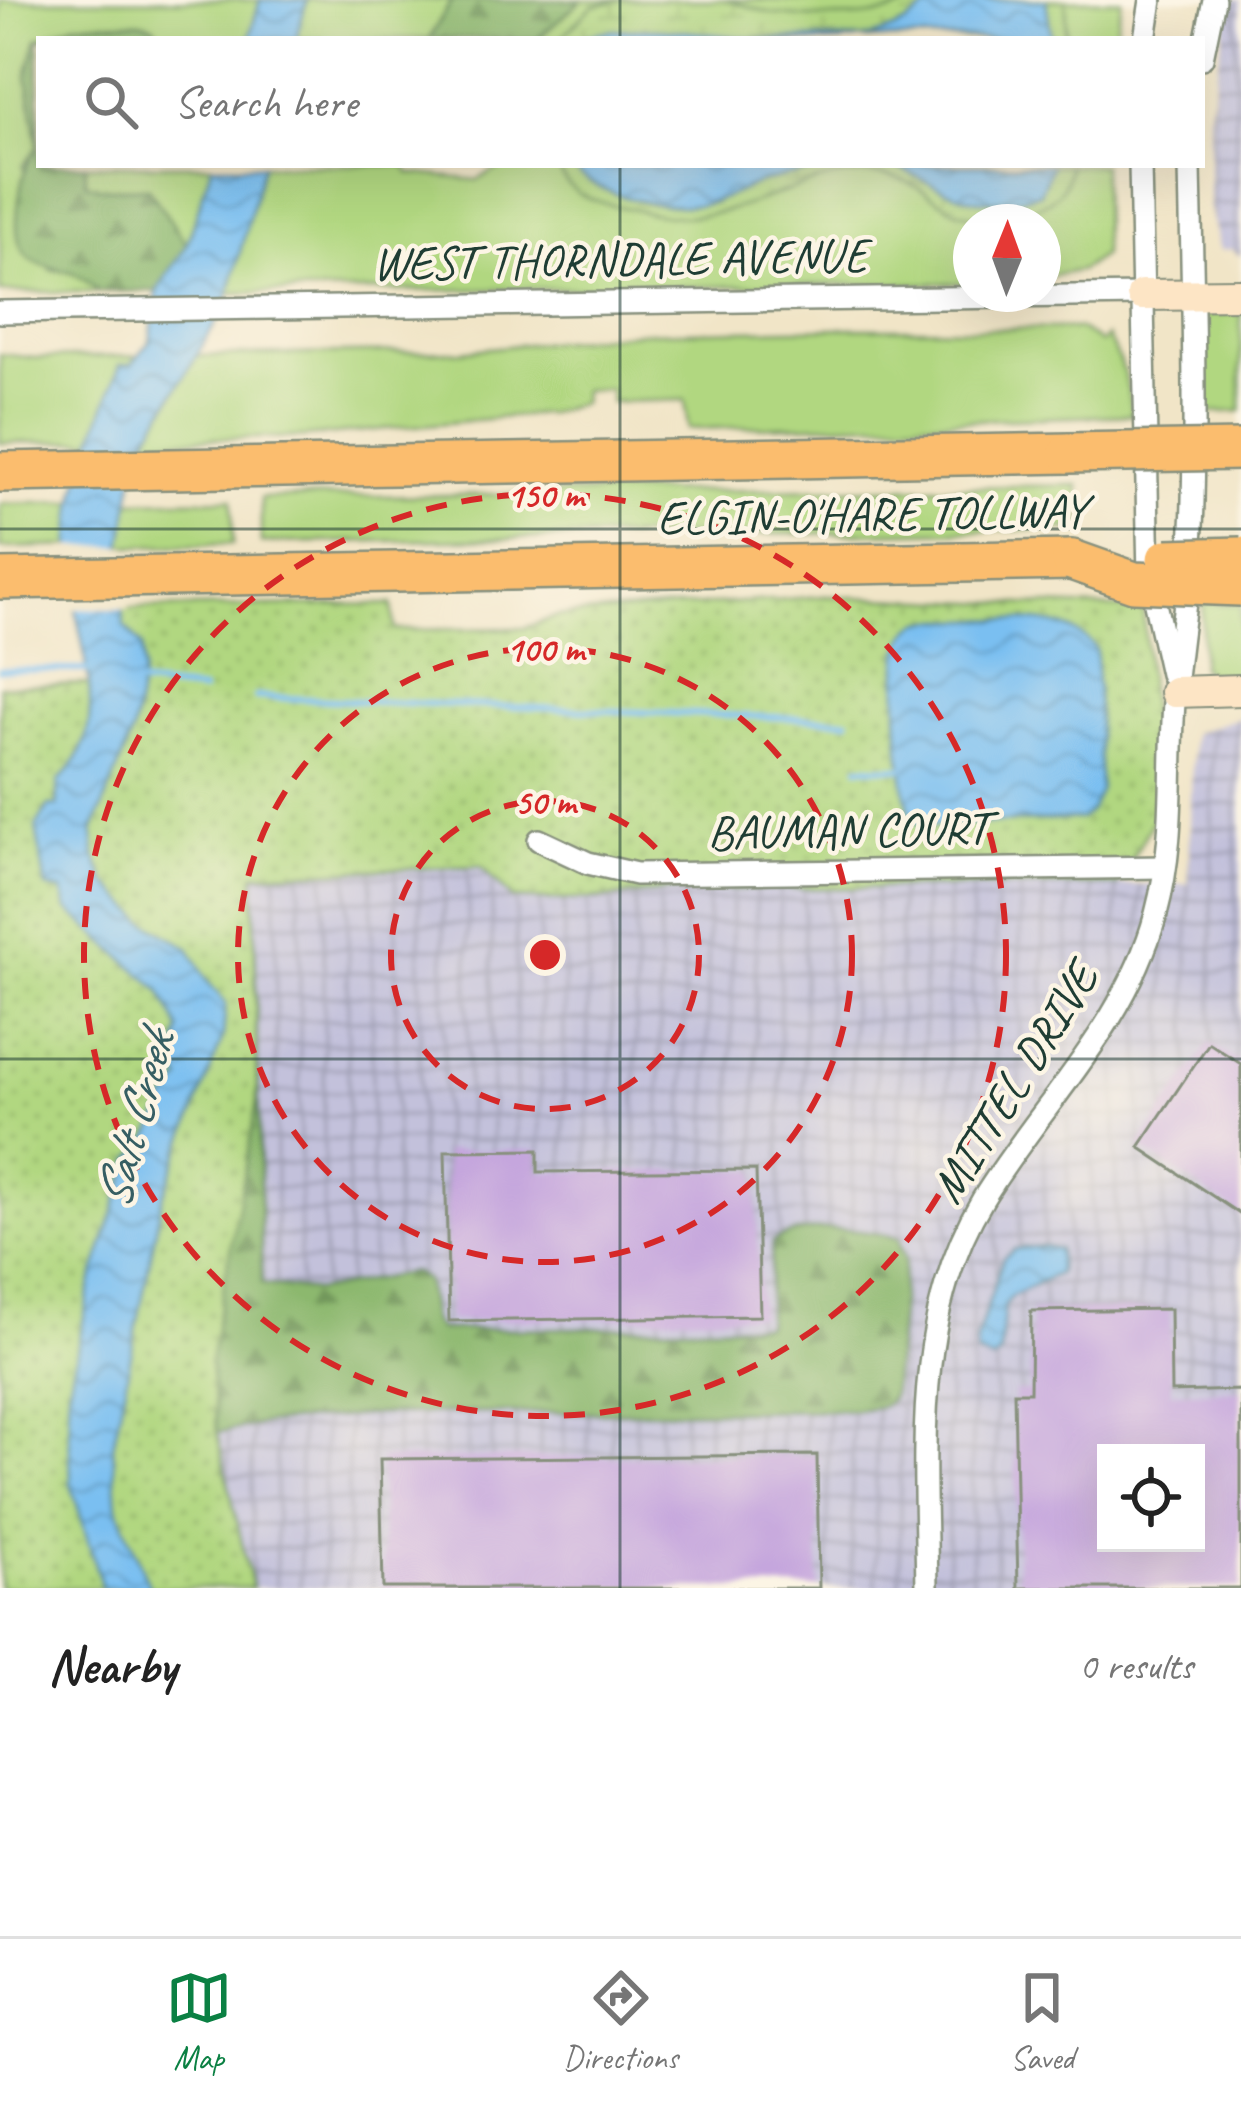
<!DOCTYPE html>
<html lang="en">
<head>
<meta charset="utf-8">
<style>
	:root { --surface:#fff; --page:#f2f2f2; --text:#222; --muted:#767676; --line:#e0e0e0; --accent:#0b8043 }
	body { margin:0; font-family:Caveat,sans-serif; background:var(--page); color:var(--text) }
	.controls { position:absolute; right:36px; bottom:36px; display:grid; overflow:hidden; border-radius:0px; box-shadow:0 12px 48px #0002 }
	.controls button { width:108px; height:108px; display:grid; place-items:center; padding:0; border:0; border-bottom:3px solid var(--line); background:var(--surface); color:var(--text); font:60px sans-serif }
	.compass { position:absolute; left:953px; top:204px; width:108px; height:108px; border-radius:50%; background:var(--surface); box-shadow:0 12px 48px #0002; rotate:1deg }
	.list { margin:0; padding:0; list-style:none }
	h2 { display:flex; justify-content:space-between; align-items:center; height:156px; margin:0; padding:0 48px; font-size:51px }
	h2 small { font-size:39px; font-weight:400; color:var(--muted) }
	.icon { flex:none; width:66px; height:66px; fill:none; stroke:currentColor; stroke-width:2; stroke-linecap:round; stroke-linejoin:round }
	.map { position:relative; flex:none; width:1241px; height:1588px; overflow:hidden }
	.search { position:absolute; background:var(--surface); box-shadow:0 12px 48px #0002; left:36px; right:36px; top:36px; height:132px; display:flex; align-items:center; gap:30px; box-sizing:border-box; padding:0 42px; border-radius:0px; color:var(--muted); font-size:45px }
	.sheet { height:348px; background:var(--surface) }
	nav { display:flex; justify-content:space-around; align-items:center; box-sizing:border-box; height:168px; border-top:3px solid var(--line); background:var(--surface); font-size:33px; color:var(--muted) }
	nav a { display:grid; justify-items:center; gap:6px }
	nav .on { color:var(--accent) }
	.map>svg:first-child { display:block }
	.industrial { fill:url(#industrial-grid); fill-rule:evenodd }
	.grass { fill:#b1d780; stroke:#688a5a; stroke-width:3 }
	.forest { fill:url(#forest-firs); stroke:#567a51; stroke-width:3 }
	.wetland { fill:url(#wetland-marsh); stroke:#688a5a; stroke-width:3 }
	.park { fill:url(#park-dots); stroke:#688a5a; stroke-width:3 }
	.water { fill:url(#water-waves); stroke:#4c7e92; stroke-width:3 }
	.pier { fill:#f1e5c7 }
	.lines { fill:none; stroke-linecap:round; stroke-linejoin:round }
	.stream { stroke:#7abff1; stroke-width:6 }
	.building { fill:#c5a6dd; fill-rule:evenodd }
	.minor-casing { stroke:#88917e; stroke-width:26 }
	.secondary-casing { stroke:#88917e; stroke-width:34 }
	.motorway-casing { stroke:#88917e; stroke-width:44 }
	.minor { stroke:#fff; stroke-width:21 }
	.secondary { stroke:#fde5c5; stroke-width:30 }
	.motorway { stroke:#fbbd6e; stroke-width:39 }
	.motorway-bridge-casing { stroke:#88917e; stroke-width:44; stroke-linecap:butt }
	.motorway-bridge { stroke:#fbbd6e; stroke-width:39 }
	.grid { fill:none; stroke:#1f3d34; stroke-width:3; stroke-opacity:0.55 }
	.ring { fill:none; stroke:#d62828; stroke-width:6; stroke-dasharray:21 15 }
	.labels { text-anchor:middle; stroke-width:9; stroke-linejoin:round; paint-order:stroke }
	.street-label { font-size:48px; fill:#1f3d34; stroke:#fcf5e5 }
	.water-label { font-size:51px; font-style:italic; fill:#365e63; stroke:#fcf5e5 }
	.centre { fill:#d62828; stroke:#fcf5e5; stroke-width:6 }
	.ring-label { font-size:36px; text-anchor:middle; font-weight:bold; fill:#d62828; stroke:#fcf5e5; stroke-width:9; stroke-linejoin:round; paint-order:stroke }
</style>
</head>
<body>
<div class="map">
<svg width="1241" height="1588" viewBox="0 0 1241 1588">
	<defs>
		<pattern id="industrial-grid" width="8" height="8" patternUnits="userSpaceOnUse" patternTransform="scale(3)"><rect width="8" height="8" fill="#c3c1db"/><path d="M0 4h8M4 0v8" fill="none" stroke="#9e9eb2"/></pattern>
		<pattern id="forest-firs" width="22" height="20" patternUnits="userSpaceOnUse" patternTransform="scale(3)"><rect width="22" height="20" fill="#8cb86e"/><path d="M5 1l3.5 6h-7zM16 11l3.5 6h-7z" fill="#72975b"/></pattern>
		<pattern id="wetland-marsh" width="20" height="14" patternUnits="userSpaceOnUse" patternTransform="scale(3)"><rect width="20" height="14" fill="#b1d780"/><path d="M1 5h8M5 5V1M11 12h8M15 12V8" fill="none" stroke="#98b96f"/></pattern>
		<pattern id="park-dots" width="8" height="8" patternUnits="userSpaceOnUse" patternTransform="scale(3)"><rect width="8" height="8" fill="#b1d780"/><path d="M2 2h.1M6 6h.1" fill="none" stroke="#98b96f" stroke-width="1.8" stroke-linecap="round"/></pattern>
		<pattern id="water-waves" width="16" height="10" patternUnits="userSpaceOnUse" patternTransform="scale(3)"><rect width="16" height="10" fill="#7abff1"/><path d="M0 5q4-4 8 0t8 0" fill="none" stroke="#639cc4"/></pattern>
	</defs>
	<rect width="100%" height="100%" fill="#fcf5e5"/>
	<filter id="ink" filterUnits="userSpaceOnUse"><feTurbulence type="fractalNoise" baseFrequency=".00833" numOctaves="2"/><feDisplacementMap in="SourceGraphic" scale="24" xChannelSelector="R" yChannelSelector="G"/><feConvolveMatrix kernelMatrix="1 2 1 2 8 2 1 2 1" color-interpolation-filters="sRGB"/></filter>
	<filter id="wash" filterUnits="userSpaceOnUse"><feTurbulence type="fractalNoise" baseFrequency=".004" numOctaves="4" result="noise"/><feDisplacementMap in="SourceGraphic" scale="48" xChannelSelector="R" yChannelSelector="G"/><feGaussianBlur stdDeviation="2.7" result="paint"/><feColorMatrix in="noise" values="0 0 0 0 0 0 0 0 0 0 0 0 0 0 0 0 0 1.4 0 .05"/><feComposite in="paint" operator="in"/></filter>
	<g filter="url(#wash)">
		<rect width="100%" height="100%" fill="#f1e5c7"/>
		<g class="industrial">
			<path d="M1230 0H1241V257L1232 249 1220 250 1209 205V111Z"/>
			<path d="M1241 717V1588H252L217 1433 210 1362 257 1101 254 874 481 866 513 899 551 901 612 899 667 890 1188 884 1193 733ZM1106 1453H1196V1543H1106Z"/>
		</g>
		<g class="grass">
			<path d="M0 0H260L249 39H164L153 26 77 23 37 40 34 116 38 146 23 166 51 270C72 271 85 275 98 292H0Z"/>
			<path d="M307 0H452L429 39H296Z"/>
			<path d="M582 0H1122L1114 39H537Z"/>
			<path d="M85 165H212L187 245 148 188H101L86 183Z"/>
			<path d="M263 165H405L409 173 477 180 504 166 517 165H1102L1103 255 1081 270 1043 278V222H971V283L229 293Z"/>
			<path d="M1241 312V411L1204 413 1202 323 1208 314Z"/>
			<path d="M844 328 1080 329 1101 343 1107 336 1125 373 1132 415 688 429 685 400 611 402 610 389 583 390 582 403 549 413 304 437 146 440 197 356 461 351 646 332Z"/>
			<path d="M0 354 35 358 142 356 132 364 120 365 95 441 0 443Z"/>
			<path d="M1079 485 1080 529 261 543V498Z"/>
			<path d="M232 499 233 544 122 546 127 501Z"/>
			<path d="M75 502 71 546 0 548V504Z"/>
			<path d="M1203 602 1241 604V682L1210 676 1201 667Z"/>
		</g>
		<g class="forest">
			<path d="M452 0H582L537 39H429Z"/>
			<path d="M140 22 153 26 164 39H39V165H85L86 183 101 188H148L187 245 157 291 98 292C65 250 9 289 18 208 21 183 23 167 38 146L27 76 37 39 77 23Z"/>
			<path d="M254 874 262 1284 316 1291 413 1272 426 1280 432 1320 439 1330 766 1325 773 1241C809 1222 859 1229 898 1238L905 1260 892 1397 883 1406 857 1410 378 1414 266 1423 217 1433 210 1362Z"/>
		</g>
		<g class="wetland">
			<path d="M621 0C654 0 691 0 724 0 743 3 760 12 778 14 807 18 897 24 913 0H1066L1067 39H560L593 6Z"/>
			<path d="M557 165H1069C1066 204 1035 209 1003 214 994 215 985 218 975 216 935 209 918 172 865 174 806 175 753 211 695 216 667 218 640 211 613 205 586 199 567 193 557 165Z"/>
		</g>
		<path class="park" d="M825 596 1143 609 1156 786 1154 819 1117 885 667 890C616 899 566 902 513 899L481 866 254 874 257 1101 210 1362 217 1433 252 1588H0V686L90 684 78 609 392 604 395 630 524 628 558 616Z"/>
		<g class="water">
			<path d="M260 0H307L296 39H249Z"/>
			<path d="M935 0H1046L1052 39H576C677 0 852 93 935 0Z"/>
			<path d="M212 165H263L225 308 139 451 122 546 123 609 124 625 142 646 143 672 133 730 93 832 95 857 106 882 143 920 189 948 208 982 226 1003 223 1037 162 1199 113 1446 117 1507 150 1588H102L71 1484 68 1392 92 1280 130 1162 151 1135 167 1098 182 1080 172 1066 180 1030 160 990 68 910 62 891 46 887 36 827 49 806H57L59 781C115 728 80 654 73 589 70 562 70 532 74 506 82 459 105 410 120 365L132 364 150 341 157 291 187 245Z"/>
			<path d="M570 165H864C831 170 795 173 762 182 744 188 728 198 709 203 672 213 595 197 570 165Z"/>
			<path d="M892 165H1052L1040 193C972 214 951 190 892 165Z"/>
			<path d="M947 620C991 621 1068 610 1096 649L1100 791 1091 810 1081 819 931 826 915 823C899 799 895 685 899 654 900 646 906 635 911 629 921 619 934 621 947 620Z"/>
			<path d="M1045 1246 1058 1249V1273L1012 1296 1005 1305 1000 1354 993 1361 977 1354 976 1341 1003 1258 1015 1249Z"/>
		</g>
		<path class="pier" d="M128 546 129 609H71L65 547Z"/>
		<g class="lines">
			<g class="stream">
				<path d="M0 670H92"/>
				<path d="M134 684 202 691"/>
				<path d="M256 697 848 720"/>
				<path d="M859 767 902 768"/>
			</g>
		</g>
		<g id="blocks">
			<g class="building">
				<path d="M1209 1043 1241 1064V1215L1139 1147Z"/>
				<path d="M538 1150V1172L756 1170 760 1316 449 1321 445 1151Z"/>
				<path d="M1170 1309 1171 1392 1241 1390V1588H1018L1014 1392H1030L1031 1311ZM1106 1453H1196V1543H1106Z"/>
				<path d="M817 1455 819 1588H383L380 1459Z"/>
			</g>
		</g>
	</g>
	<g filter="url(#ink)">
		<use href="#blocks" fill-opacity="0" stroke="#88917e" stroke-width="3"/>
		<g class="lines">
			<defs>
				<g id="minor">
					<path d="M1145 39 1151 0"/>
					<path d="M1202 58 1214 0"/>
					<path d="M1140 165 1149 577 1171 674"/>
					<path d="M0 312 1142 295"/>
					<path d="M539 840 588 863 636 874 1164 867"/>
					<path d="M927 1588C925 1457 912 1316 983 1199 1042 1103 1125 1028 1156 914 1177 835 1168 768 1175 689 1181 626 1192 564 1193 500 1196 389 1192 276 1190 165"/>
				</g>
				<g id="secondary">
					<path d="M1142 295 1241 294"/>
					<path d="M1175 692 1241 690"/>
				</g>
				<g id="motorway">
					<path d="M0 472 1069 453"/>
					<path d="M0 579 1072 560"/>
				</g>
			</defs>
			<use href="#minor" class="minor-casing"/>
			<use href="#secondary" class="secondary-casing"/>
			<use href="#motorway" class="motorway-casing"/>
			<use href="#minor" class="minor"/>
			<use href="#secondary" class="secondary"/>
			<use href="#motorway" class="motorway"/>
			<defs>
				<g id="motorway-bridge">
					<path d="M1069 453 1241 450"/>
					<path d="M1167 559 1241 557"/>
					<path d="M1072 560 1134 582 1241 586"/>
				</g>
			</defs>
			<use href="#motorway-bridge" class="motorway-bridge-casing"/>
			<use href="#motorway-bridge" class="motorway-bridge"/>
		</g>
	</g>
	<path class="grid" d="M620 0V39M620 165V1588M0 529H1241M0 1059H1241"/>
	<g class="ring">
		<circle cx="545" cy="955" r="154"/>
		<circle cx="545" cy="955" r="307"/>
		<circle cx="545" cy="955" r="461"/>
	</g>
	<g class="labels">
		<g class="street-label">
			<text transform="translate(620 258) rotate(-1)" y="17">WEST THORNDALE AVENUE</text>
			<text transform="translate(872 513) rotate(-1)" y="17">ELGIN-O'HARE TOLLWAY</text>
			<text transform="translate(848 829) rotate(-1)" y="17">BAUMAN COURT</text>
			<text transform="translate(1013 1082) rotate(-58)" y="17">MITTEL DRIVE</text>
		</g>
		<g class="water-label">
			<text transform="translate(133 1120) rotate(-75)" y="18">Salt Creek</text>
		</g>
	</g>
	<circle cx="545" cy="955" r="18" class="centre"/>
	<g class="ring-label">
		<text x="545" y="507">150 m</text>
		<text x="545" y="661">100 m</text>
		<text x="545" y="814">50 m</text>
	</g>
</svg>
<div class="controls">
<button><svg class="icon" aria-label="locate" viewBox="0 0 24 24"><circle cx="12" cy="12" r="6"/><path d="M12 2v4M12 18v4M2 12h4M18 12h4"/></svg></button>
</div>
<svg class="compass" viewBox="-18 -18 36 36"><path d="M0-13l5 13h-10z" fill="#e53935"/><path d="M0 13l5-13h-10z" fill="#767676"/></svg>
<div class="search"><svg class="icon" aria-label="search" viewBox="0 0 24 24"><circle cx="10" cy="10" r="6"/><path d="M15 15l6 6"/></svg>Search here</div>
</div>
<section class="sheet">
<h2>Nearby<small>0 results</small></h2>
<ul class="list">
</ul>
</section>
<nav>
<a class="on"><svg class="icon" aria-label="map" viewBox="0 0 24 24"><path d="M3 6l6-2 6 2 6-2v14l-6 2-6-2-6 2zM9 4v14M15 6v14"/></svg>Map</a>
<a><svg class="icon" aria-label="directions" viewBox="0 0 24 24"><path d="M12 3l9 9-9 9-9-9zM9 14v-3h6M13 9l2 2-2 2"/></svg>Directions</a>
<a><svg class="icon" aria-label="saved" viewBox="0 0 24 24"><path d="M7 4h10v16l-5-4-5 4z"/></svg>Saved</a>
</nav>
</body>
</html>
